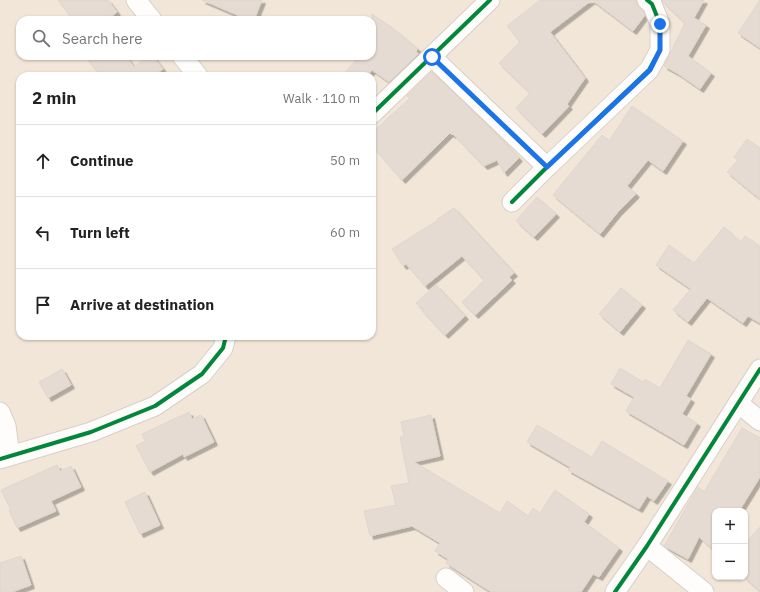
<!DOCTYPE html>
<html lang="en">
<head>
<meta charset="utf-8">
<style>
	:root { --surface:#fff; --page:#f2f2f2; --text:#222; --muted:#767676; --line:#e0e0e0 }
	body { margin:0; font-family:"IBM Plex Sans",sans-serif; background:var(--page); color:var(--text) }
	.controls { position:absolute; right:12px; bottom:12px; display:grid; overflow:hidden; border-radius:8px; box-shadow:0 1px 3px #0004 }
	.controls button { width:36px; height:36px; display:grid; place-items:center; padding:0; border:0; border-bottom:1px solid var(--line); background:var(--surface); color:var(--text); font:20px sans-serif }
	.stop { position:absolute; width:12px; height:12px; margin:-9px; border:3px solid #1a73e8; border-radius:50%; background:#fff }
	.stop.end { background:#1a73e8; border-color:#fff; box-shadow:0 1px 4px #0008 }
	.list { margin:0; padding:0; list-style:none }
	h2 { display:flex; justify-content:space-between; align-items:center; height:52px; margin:0; padding:0 16px; font-size:17px }
	h2 small { font-size:13px; font-weight:400; color:var(--muted) }
	.list li { display:grid; grid-template-columns:26px 1fr auto; gap:12px; align-items:center; box-sizing:border-box; height:72px; padding:0 16px; border-top:1px solid var(--line) }
	.list b { display:block; font-size:15px; white-space:nowrap }
	.list em { font-size:13px; font-style:normal; color:var(--muted) }
	.icon { flex:none; width:22px; height:22px; fill:none; stroke:currentColor; stroke-width:2; stroke-linecap:round; stroke-linejoin:round }
	.map { position:relative; flex:none; width:760px; height:592px; overflow:hidden }
	.search { position:absolute; background:var(--surface); box-shadow:0 1px 3px #0004; left:16px; top:16px; width:360px; height:44px; display:flex; align-items:center; gap:10px; box-sizing:border-box; padding:0 14px; border-radius:12px; color:var(--muted); font-size:15px }
	.panel { position:absolute; background:var(--surface); box-shadow:0 1px 3px #0004; left:16px; top:72px; width:360px; height:268px; border-radius:12px }
	.map>svg:first-child { display:block }
	.residential { fill:#f1e6d8; fill-rule:evenodd }
	.building { fill:#e5dbd3; stroke:#e1d6cd; filter:url(#shadow) }
	.lines { fill:none; stroke-linecap:round; stroke-linejoin:round }
	.minor-casing { stroke:#d7d0c9; stroke-width:21 }
	.minor { stroke:#fefdfc; stroke-width:19 }
	.cycleway-casing { stroke:#fff8ed; stroke-width:6 }
	.cycleway { stroke:#00873e; stroke-width:4 }
	.route { stroke:#1a73e8; stroke-width:5 }
</style>
</head>
<body>
<div class="map">
<svg width="760" height="592" viewBox="0 0 760 592">
	<defs>
		<filter id="shadow"><feDropShadow dx="3.5" dy="3.5" stdDeviation="0" flood-color="#0004"/></filter>
	</defs>
	<rect width="100%" height="100%" fill="#f8f3eb"/>
	<path class="residential" d="M0 0H760V592H0ZM20 20H372V56H20ZM20 76H372V336H20ZM715 511H745V577H715Z"/>
	<g class="building">
		<path d="M58 0H108L117 12 107 20H73Z"/>
		<path d="M202 0H262L254 20H249Z"/>
		<path d="M540 0H592L550 32 585 78 567 104 569 106 542 134 516 108 530 93 499 63 520 42 507 26Z"/>
		<path d="M592 0H636L637 4 643 11 645 15 633 31Z"/>
		<path d="M662 0H704L694 18 706 25 688 56 711 73 700 89 677 73 664 66 685 23 664 3Z"/>
		<path d="M760 0V48L738 33Z"/>
		<path d="M372 14 394 29 418 49 416 51 418 54 389 82 372 70 367 76H342L357 59 354 56H372Z"/>
		<path d="M85 56H126L134 67 148 56H153L163 69 153 76H100Z"/>
		<path d="M432 72 493 131 519 158 504 173 497 160 484 166 453 134 452 135 450 133 402 180 372 146V133L410 98 407 96Z"/>
		<path d="M632 106 683 141 663 171 648 160 627 186 636 194 617 213 600 234 553 195 602 135 609 141Z"/>
		<path d="M747 139 760 148V199L727 172 738 160 734 157Z"/>
		<path d="M537 197 556 214 534 237 516 221Z"/>
		<path d="M454 208 514 273 509 277 512 280 475 315 462 302 484 280 462 256 425 286 406 264 403 266 392 249 438 220 437 219Z"/>
		<path d="M724 227 741 242 745 236 760 246V323L748 316 743 323 707 298 688 322 673 310 691 289 656 265 669 245 694 263Z"/>
		<path d="M436 285 465 316 445 335 422 311 424 310 416 303Z"/>
		<path d="M621 288 642 305 620 332 599 314Z"/>
		<path d="M688 340 711 354 686 396 691 399 682 414 697 423 684 445 626 411 634 397 611 384 620 368 643 382 645 379 660 388Z"/>
		<path d="M62 369 71 385 48 398 39 382Z"/>
		<path d="M189 412 192 419 201 415 214 442 184 457 183 454 150 472 136 446 145 441 142 434Z"/>
		<path d="M431 415 440 456 414 462 500 513 507 501 528 516 533 508 540 513 555 490 589 514 584 522 619 548 599 577 593 574 581 592H491L446 563 448 559 435 551 440 543 412 526 370 536 364 511 396 505 391 486 409 483 400 437 404 436 401 422Z"/>
		<path d="M537 425 592 457 602 441 668 481 654 501 647 496 639 509 568 470 570 467 527 442Z"/>
		<path d="M742 428 760 438V477L739 511H715V551L699 537 688 559 664 546 698 487 704 492Z"/>
		<path d="M57 465 60 471 71 466 81 487 51 501 56 511 17 528 9 511 11 510 1 490Z"/>
		<path d="M145 492 160 525 140 534 125 502Z"/>
		<path d="M760 527V591L744 577 745 544Z"/>
		<path d="M21 556 31 585 12 592H0V563Z"/>
	</g>
	<g class="lines">
		<defs>
			<g id="minor">
				<path d="M136 0 152 20"/>
				<path d="M182 56 198 76"/>
				<path d="M432 57 547 167"/>
				<path d="M372 114 490 0"/>
				<path d="M512 202 547 167 649 70 660 50V24L652 4 647 0"/>
				<path d="M738 403 760 421"/>
				<path d="M0 412 6 426 10 456"/>
				<path d="M0 459 91 432 155 406 202 374 223 348 226 336"/>
				<path d="M647 546 704 592"/>
				<path d="M446 578 464 592"/>
				<path d="M615 592 647 546 760 369"/>
			</g>
		</defs>
		<use href="#minor" class="minor-casing"/>
		<use href="#minor" class="minor"/>
		<defs>
			<g id="cycleway">
				<path d="M372 114 490 0"/>
				<path d="M512 202 547 167 649 70 660 50V24L652 4 647 0"/>
				<path d="M0 459 91 432 155 406 202 374 223 348 226 336"/>
				<path d="M615 592 647 546 760 369"/>
			</g>
		</defs>
		<use href="#cycleway" class="cycleway-casing"/>
		<use href="#cycleway" class="cycleway"/>
	</g>
	<g class="lines">
		<path class="route" d="M432 57 547 167 650 70 660 50V24"/>
	</g>
</svg>
<div class="controls">
<button>+</button>
<button>−</button>
</div>
<div class="stop" style="left:432px;top:57px"></div>
<div class="stop end" style="left:660px;top:24px"></div>
<div class="search"><svg class="icon" aria-label="search" viewBox="0 0 24 24"><circle cx="10" cy="10" r="6"/><path d="M15 15l6 6"/></svg>Search here</div>
<section class="panel">
<h2>2 min<small>Walk · 110 m</small></h2>
<ul class="list">
<li><svg class="icon" aria-label="ahead" viewBox="0 0 24 24"><path d="M12 20V5M6 11l6-6 6 6"/></svg><div><b>Continue</b></div><em>50 m</em></li>
<li><svg class="icon" aria-label="left" viewBox="0 0 24 24"><path d="M17 20v-9H6M10 6l-5 5 5 5"/></svg><div><b>Turn left</b></div><em>60 m</em></li>
<li><svg class="icon" aria-label="arrive" viewBox="0 0 24 24"><path d="M6 21V4h12l-3 4 3 4H6"/></svg><div><b>Arrive at destination</b></div></li>
</ul>
</section>
</div>
</body>
</html>
